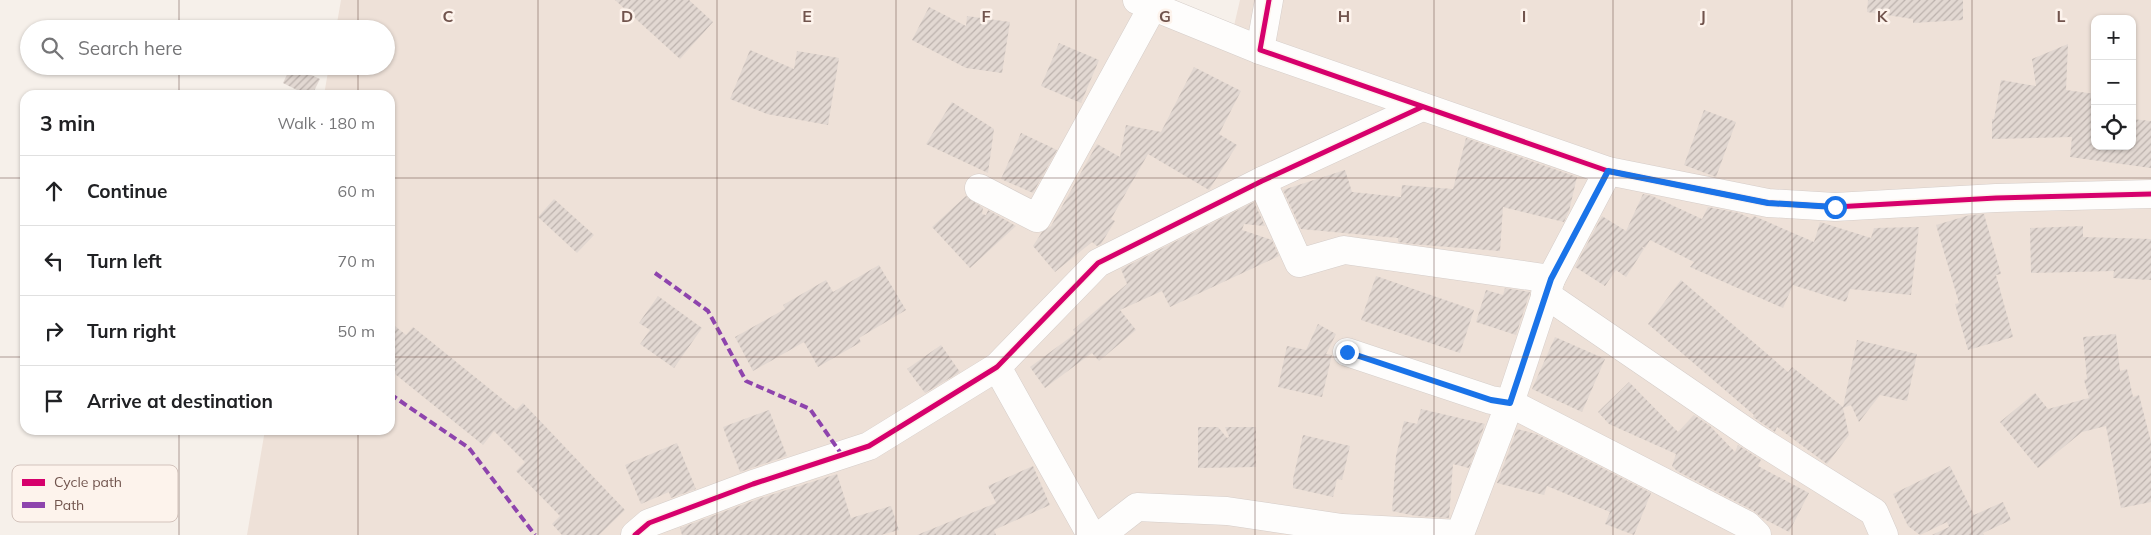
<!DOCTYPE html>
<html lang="en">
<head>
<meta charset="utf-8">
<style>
	:root { --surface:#fff; --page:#f6f6f6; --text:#202124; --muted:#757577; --line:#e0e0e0 }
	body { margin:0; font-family:Mulish,sans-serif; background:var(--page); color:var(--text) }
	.controls { position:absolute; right:15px; top:15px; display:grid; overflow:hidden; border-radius:10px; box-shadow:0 1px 4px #0004 }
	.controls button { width:45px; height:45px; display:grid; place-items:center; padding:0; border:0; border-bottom:1px solid var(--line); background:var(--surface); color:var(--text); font:25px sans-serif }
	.stop { position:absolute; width:15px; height:15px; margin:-11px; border:4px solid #1a73e8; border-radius:50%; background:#fff }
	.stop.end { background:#1a73e8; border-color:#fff; box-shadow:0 1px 5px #0008 }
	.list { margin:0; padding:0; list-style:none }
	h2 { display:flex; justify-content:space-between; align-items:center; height:65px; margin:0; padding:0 20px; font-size:21px }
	h2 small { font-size:16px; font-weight:400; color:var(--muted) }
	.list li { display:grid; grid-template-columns:32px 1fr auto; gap:15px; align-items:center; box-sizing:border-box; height:70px; padding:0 20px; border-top:1px solid var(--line) }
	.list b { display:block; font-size:19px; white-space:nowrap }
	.list em { font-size:16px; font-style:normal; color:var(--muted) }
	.icon { flex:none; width:28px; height:28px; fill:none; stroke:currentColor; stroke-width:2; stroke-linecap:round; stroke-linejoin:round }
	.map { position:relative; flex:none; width:2151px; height:535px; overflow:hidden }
	.search { position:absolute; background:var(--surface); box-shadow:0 1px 4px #0004; left:20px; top:20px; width:375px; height:55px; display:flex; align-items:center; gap:12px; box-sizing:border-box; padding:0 18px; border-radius:28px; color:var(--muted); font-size:19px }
	.panel { position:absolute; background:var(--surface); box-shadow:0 1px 4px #0004; left:20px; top:90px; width:375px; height:345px; border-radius:15px }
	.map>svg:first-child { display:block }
	.residential { fill:#eee1d8; fill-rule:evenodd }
	.building { fill:url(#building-hatch) }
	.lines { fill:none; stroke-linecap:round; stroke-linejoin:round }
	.minor-casing { stroke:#d5cdc9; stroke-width:29 }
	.tertiary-casing { stroke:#d5cdc9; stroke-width:29 }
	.minor { stroke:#fefdfc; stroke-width:28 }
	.tertiary { stroke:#fefdfc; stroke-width:28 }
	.quiet { stroke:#8e44ad; stroke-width:4; stroke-dasharray:8 4; stroke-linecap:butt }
	.cycleway-casing { stroke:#fdf3ec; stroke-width:8 }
	.cycleway { stroke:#d6006c; stroke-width:5 }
	.route { stroke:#1a73e8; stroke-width:6 }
	.grid { fill:none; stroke:#71544d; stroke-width:1; stroke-opacity:0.55 }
	.key { fill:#fdf3ec; stroke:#d3c3bc; stroke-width:1 }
	.key-label { font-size:14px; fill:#71544d }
	.grid-label { font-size:16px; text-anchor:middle; font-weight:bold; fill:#71544d; stroke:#fdf3ec; stroke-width:5; stroke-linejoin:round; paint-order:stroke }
</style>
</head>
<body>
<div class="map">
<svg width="2151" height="535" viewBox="0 0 2151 535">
	<defs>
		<pattern id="building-hatch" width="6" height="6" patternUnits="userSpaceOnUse" patternTransform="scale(1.25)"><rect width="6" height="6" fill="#e2d8d2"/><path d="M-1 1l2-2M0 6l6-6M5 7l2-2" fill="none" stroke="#bcb2ad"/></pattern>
	</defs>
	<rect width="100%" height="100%" fill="#f6f0ea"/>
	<path class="residential" d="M341 0H1147L1233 30 1240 0H2151V535H247L265 430H390V95H324L329 66H386V29H336ZM2095 19H2132V146H2095Z"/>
	<g class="building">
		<path d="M615 0H689L713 22 680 59Z"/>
		<path d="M1868 0H1963V20L1913 23V19L1867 12Z"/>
		<path d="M929 7 966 26 967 16 1010 22 1002 73 966 68 912 40Z"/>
		<path d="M1059 43 1099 60 1081 103 1041 86Z"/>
		<path d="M2068 44 2066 90 2095 94V146H2132V119L2151 121V168L2070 157 2072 137 1992 139V119H1994L2001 80 2036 86 2032 59Z"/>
		<path d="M750 50 794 69 797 51 839 58 828 125 767 114 730 99Z"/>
		<path d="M291 66 320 79 312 95H307L283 83Z"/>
		<path d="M1194 67 1241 91 1219 134 1237 145 1209 190 1148 154 1111 219 1115 221 1101 244 1097 246 1092 242 1055 272 1033 246 1042 232 1051 226 1097 144 1120 157 1126 125 1161 132Z"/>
		<path d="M952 102 994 129 988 173 926 144Z"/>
		<path d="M1704 110 1736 122 1716 177 1684 165Z"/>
		<path d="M1021 133 1057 150 1033 193 1001 179Z"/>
		<path d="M1466 138 1577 177 1569 211 1564 222 1503 207 1500 251 1411 244 1398 242V238L1301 229 1283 190 1345 170 1352 192 1401 197 1402 185 1453 189Z"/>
		<path d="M1643 194 1652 196 1702 219 1708 207 1739 213 1752 219 1754 216 1814 242 1820 222 1871 238 1874 228 1919 227 1911 295 1850 289 1846 302 1793 285 1783 308 1690 267 1694 262 1650 240 1645 248 1641 246 1644 249 1626 277 1616 270 1605 286 1575 267 1602 216 1626 231Z"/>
		<path d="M966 196 983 208 982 214 986 215 988 210 1016 226 970 268 932 227Z"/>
		<path d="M554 199 594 235 577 253 538 217Z"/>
		<path d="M1254 202 1265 226 1244 224 1242 230 1272 240 1279 256 1170 307 1162 291 1120 310 1136 330 1099 361 1092 353 1045 388 1030 367 1076 333 1073 330 1127 284 1121 269Z"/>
		<path d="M1984 214 2001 274 1996 275 2013 337 1968 350 1955 304 1959 303 1936 225 1970 215Z"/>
		<path d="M2083 226V237L2151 239V280L2113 278 2114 271 2031 273 2030 228Z"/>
		<path d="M879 265 906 310 859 338 861 342 818 367 804 342 753 371 735 337 785 309 783 305 826 280 833 292Z"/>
		<path d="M1376 276 1474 310 1460 353 1361 320Z"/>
		<path d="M1681 280 1788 372 1792 367 1843 407 1857 340 1917 354 1907 401 1880 395 1859 422 1851 405 1843 408 1849 435 1827 464 1777 427 1775 432 1753 417 1754 415 1648 324Z"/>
		<path d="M1505 288 1530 292 1516 335 1476 322 1486 290 1503 295Z"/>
		<path d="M658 296 702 328 674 368 640 344 650 330 639 323Z"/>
		<path d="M390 322 406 335 413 327 516 410 523 403 625 510 599 535H562L552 524 560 516 516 471 525 462 494 431 483 445 390 370Z"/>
		<path d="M1318 324 1336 334 1326 354 1332 355 1322 397 1278 387 1287 346 1306 350Z"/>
		<path d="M2116 334 2120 371 2127 369 2133 397 2139 395 2151 442V502L2121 508 2106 426 2082 432 2038 468 2000 422 2035 393 2048 409 2089 398 2084 380 2087 379 2083 337Z"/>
		<path d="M1555 337 1605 359 1582 412 1532 389Z"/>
		<path d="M941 345 960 372 925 393 907 369Z"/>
		<path d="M1629 382 1678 432 1694 415 1710 426 1735 452 1738 445 1761 460 1758 466 1809 493 1789 532 1762 518 1754 511 1677 471 1672 466 1676 454 1609 424 1598 412Z"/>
		<path d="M1421 409 1485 424 1469 468 1453 464 1449 518 1416 516 1392 511 1396 456 1404 421 1417 424Z"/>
		<path d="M769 410 787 456 740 472 723 427Z"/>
		<path d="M1198 427H1218L1227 438 1229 437 1225 427H1256V467L1198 468Z"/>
		<path d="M1517 429 1536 434 1651 493 1634 535 1605 524 1610 512 1547 486 1544 495 1497 483Z"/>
		<path d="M1303 435 1350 446 1342 480 1337 479 1333 497 1293 488V479Z"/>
		<path d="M677 443 696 489 671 498 669 492 641 504 625 465Z"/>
		<path d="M1033 466 1050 505 994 530 996 535H917L996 503 988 486Z"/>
		<path d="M1950 466 1974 515 2003 502 2011 520 1983 533 1984 535H1932L1949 527 1947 522 1920 535 1908 526 1893 494Z"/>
		<path d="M837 474 851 518 891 506 899 530 881 535H682L680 528 758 499Z"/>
	</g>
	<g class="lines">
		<defs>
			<g id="minor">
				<path d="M1137 0 1260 50"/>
				<path d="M1262 181 1299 263 1344 250 1551 279"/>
				<path d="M979 188 1037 218 1153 6"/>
				<path d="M1545 294 1754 437 1874 512 1884 535"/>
				<path d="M1347 352 1491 400 1510 403 1747 525 1757 535"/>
				<path d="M997 367 1091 535"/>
				<path d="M635 535 649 523 753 484 869 446 997 367 1098 263 1262 181 1422 107"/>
				<path d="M1101 535 1137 507 1227 511 1342 528 1460 534 1510 403 1551 279 1608 171"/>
			</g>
			<path id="tertiary" d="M1269 0 1260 50 1608 171 1768 203 1835 207 1996 198 2151 194"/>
		</defs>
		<use href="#minor" class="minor-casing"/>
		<use href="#tertiary" class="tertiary-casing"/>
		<use href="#minor" class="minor"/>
		<use href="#tertiary" class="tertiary"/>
		<g class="quiet">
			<path d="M655 273 708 311 746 381 810 409 842 455"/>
			<path d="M390 394 469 448 535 535"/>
		</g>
		<defs>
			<g id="cycleway">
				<path d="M1269 0 1260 50 1608 171 1768 203 1835 207 1996 198 2151 194"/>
				<path d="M635 535 649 523 753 484 869 446 997 367 1098 263 1262 181 1422 107"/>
			</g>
		</defs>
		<use href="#cycleway" class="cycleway-casing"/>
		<use href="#cycleway" class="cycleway"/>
	</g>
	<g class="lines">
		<path class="route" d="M1347 352 1491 400 1510 403 1551 279 1608 171 1768 203 1835 207"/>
	</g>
	<path class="grid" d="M179 0V29M358 0V29M538 0V535M717 0V535M896 0V535M1076 0V535M1255 0V535M1434 0V535M1613 0V535M1792 0V535M1972 0V535M179 66V95M358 66V95M0 178H25M390 178H2151M0 357H25M390 357H2151M179 430V535M358 430V535"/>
	<rect x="12" y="465" width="166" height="57" rx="8" class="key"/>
	<rect x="22" y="479" width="23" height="7" fill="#d6006c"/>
	<rect x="22" y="502" width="23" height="6" fill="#8e44ad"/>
	<g class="key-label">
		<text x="54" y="487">Cycle path</text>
		<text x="54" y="510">Path</text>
	</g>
	<g class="grid-label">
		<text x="448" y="22">C</text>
		<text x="627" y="22">D</text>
		<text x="807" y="22">E</text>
		<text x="986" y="22">F</text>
		<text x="1165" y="22">G</text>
		<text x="1344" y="22">H</text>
		<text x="1524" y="22">I</text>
		<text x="1703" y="22">J</text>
		<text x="1882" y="22">K</text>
		<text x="2061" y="22">L</text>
	</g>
</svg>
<div class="controls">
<button>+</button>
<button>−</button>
<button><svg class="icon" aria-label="locate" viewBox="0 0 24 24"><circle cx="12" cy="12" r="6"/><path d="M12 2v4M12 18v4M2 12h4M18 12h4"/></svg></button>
</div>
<div class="stop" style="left:1835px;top:207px"></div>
<div class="stop end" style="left:1347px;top:352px"></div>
<div class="search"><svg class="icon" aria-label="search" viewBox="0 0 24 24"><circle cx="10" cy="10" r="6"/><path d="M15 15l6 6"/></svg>Search here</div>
<section class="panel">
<h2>3 min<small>Walk · 180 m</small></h2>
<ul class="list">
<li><svg class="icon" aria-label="ahead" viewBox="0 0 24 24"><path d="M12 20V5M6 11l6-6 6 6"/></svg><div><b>Continue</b></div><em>60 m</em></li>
<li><svg class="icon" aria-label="left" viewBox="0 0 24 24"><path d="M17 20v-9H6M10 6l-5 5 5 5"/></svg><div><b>Turn left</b></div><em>70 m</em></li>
<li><svg class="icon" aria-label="right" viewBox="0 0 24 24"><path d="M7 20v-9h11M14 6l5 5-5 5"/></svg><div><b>Turn right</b></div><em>50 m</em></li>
<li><svg class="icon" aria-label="arrive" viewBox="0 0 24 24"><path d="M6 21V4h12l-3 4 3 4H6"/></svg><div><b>Arrive at destination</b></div></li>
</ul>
</section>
</div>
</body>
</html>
